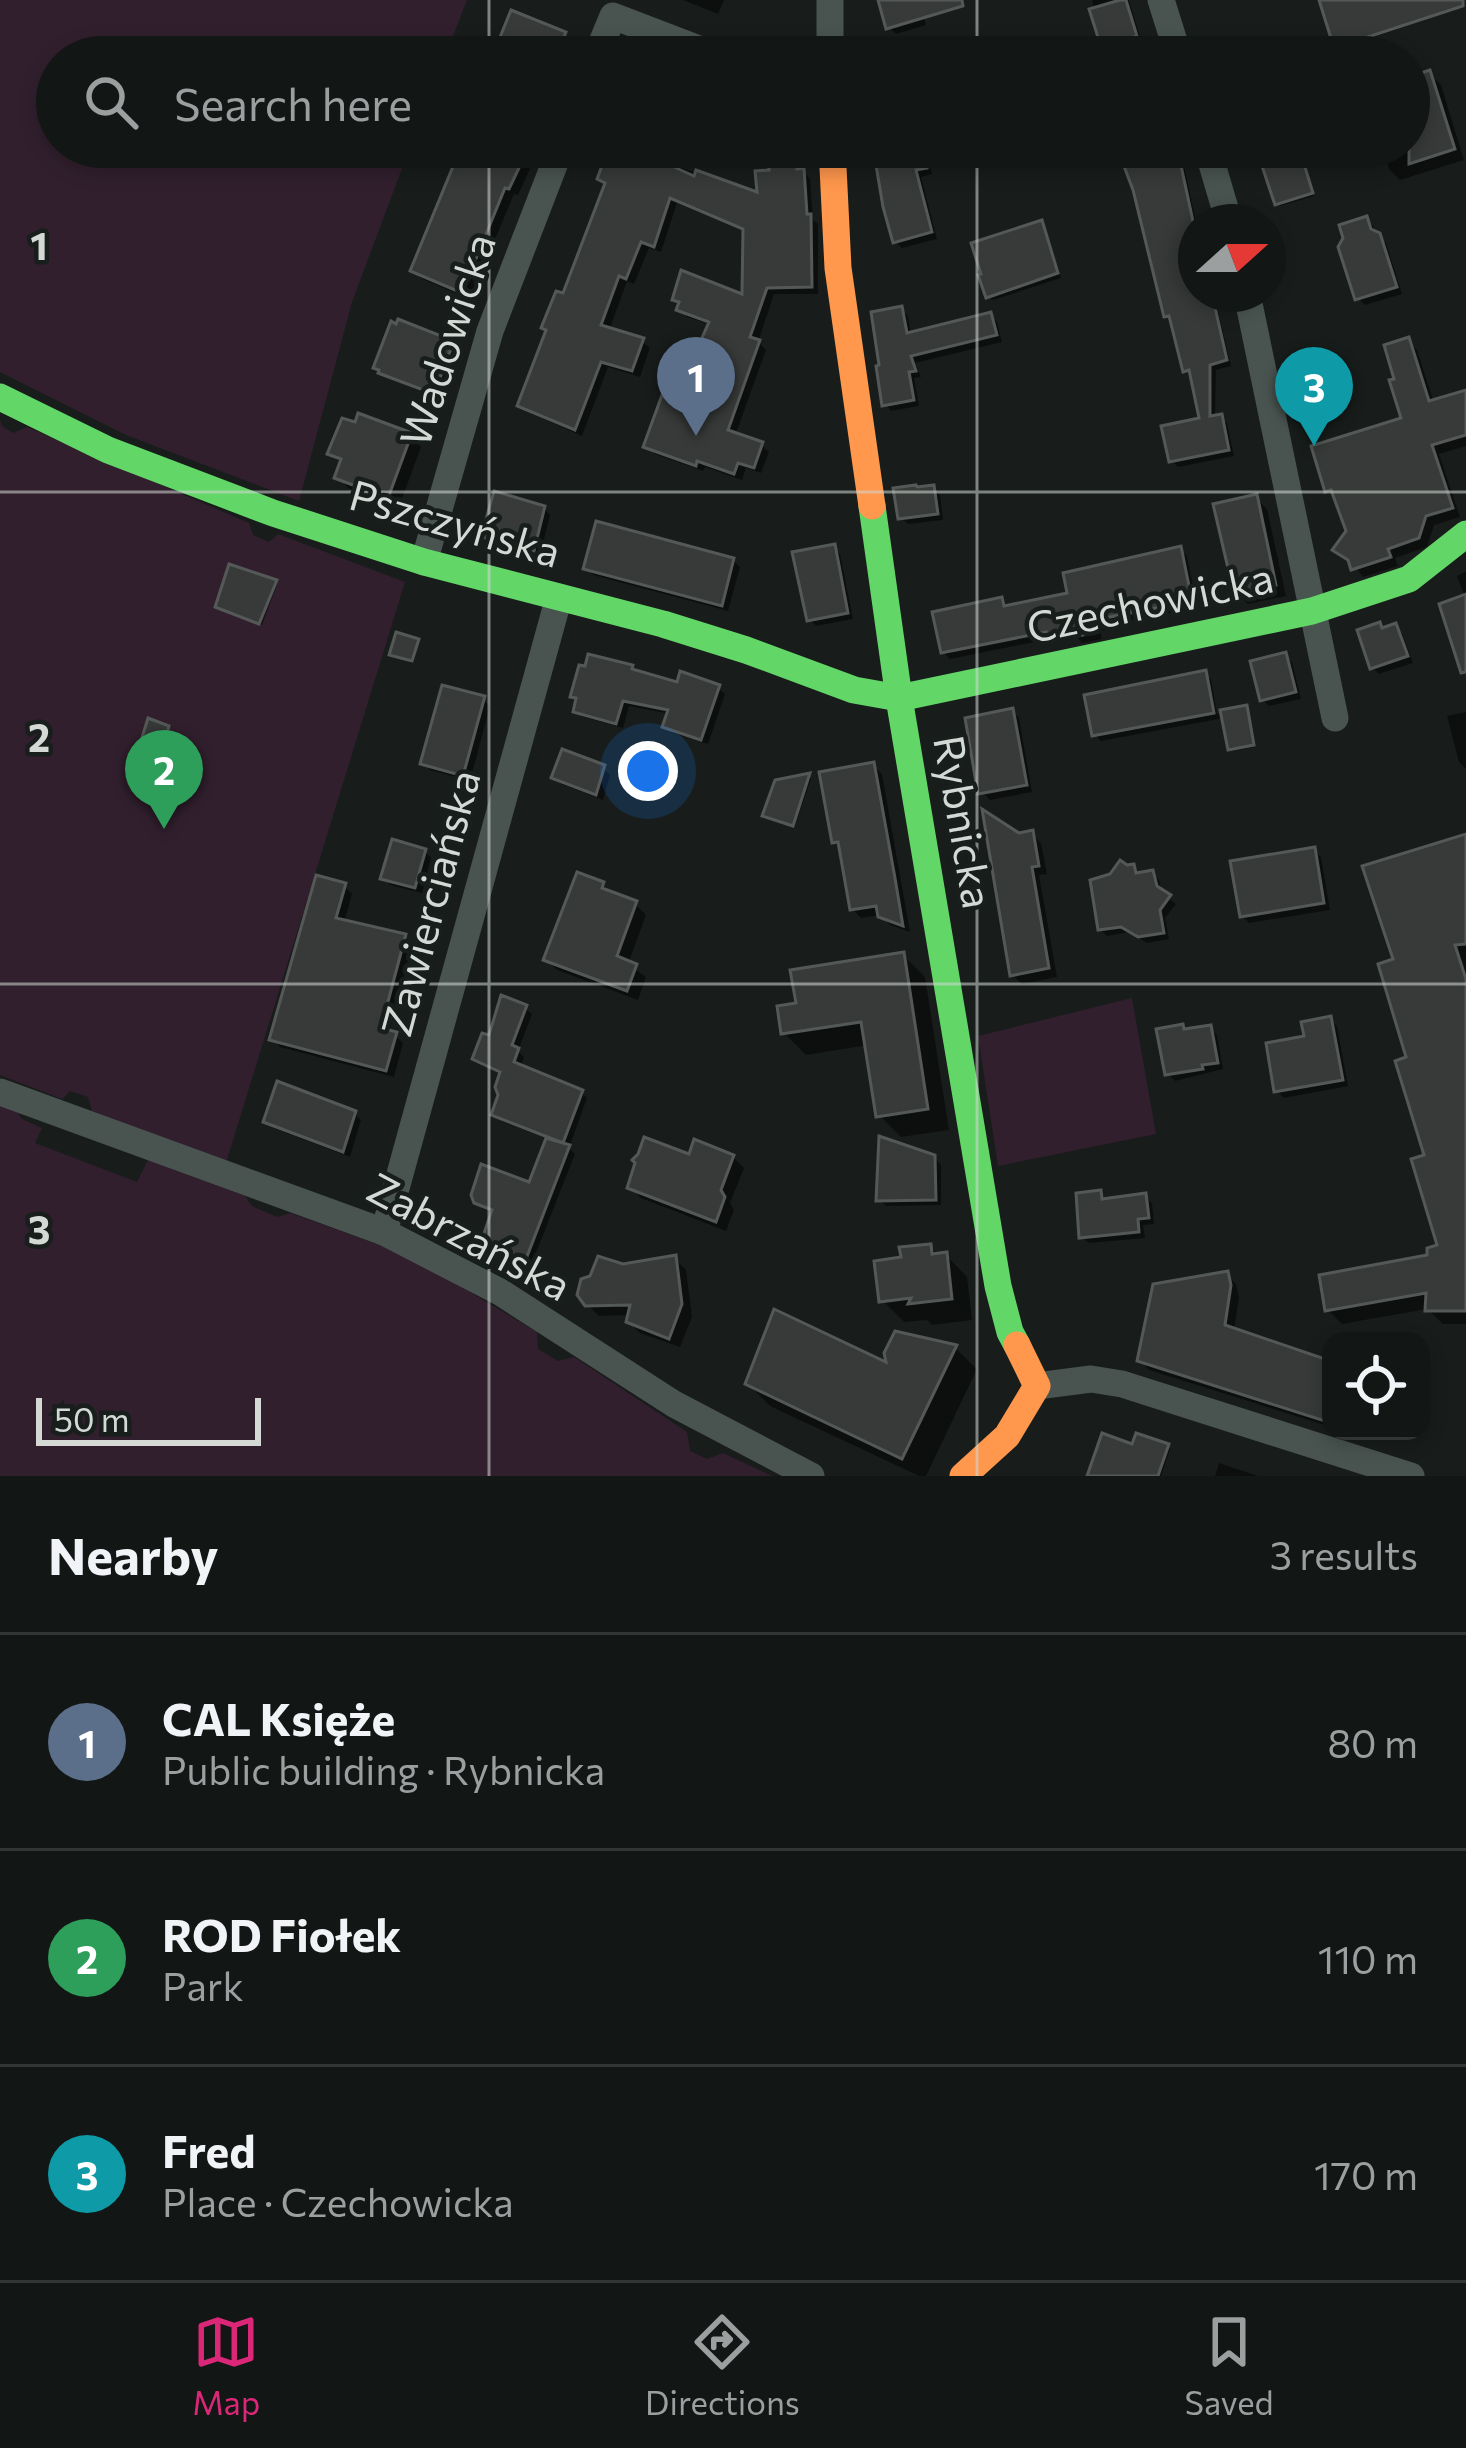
<!DOCTYPE html>
<html lang="en">
<head>
<meta charset="utf-8">
<style>
	:root { --surface:#121614; --page:#1b1f1d; --text:#f1f3f6; --muted:#9c9fa0; --line:#313534; --accent:#db2777 }
	body { margin:0; font-family:Commissioner,sans-serif; background:var(--page); color:var(--text) }
	.controls { position:absolute; right:36px; bottom:36px; display:grid; overflow:hidden; border-radius:24px; box-shadow:0 6px 18px #0003 }
	.controls button { width:108px; height:108px; display:grid; place-items:center; padding:0; border:0; border-bottom:3px solid var(--line); background:var(--surface); color:var(--text); font:60px sans-serif }
	.compass { position:absolute; left:1178px; top:204px; width:108px; height:108px; border-radius:50%; background:var(--surface); box-shadow:0 6px 18px #0003; rotate:69deg }
	.scale { position:absolute; left:36px; bottom:30px; width:225px; box-sizing:border-box; padding-left:12px; border:6px solid #d4d9d6; border-top:0; font-size:33px; line-height:42px; white-space:nowrap; color:#d4d9d6; -webkit-text-stroke:9px #171e1b; paint-order:stroke }
	.you { position:absolute; left:648px; top:771px; width:42px; height:42px; margin:-30px; border:9px solid #fff; border-radius:50%; background:#1a73e8; box-shadow:0 0 0 18px #1a73e833 }
	.badge { display:grid; place-items:center; width:78px; height:78px; border-radius:50%; background:var(--accent); color:#fff; font-size:39px; font-weight:700 }
	.pin { position:absolute; translate:-50% -99px; filter:drop-shadow(0 3px 6px #0008) }
	.pin::after { content:''; position:absolute; top:63px; width:42px; height:36px; background:inherit; clip-path:polygon(0 0,100% 0,50% 100%) }
	.list { margin:0; padding:0; list-style:none }
	h2 { display:flex; justify-content:space-between; align-items:center; height:156px; margin:0; padding:0 48px; font-size:51px }
	h2 small { font-size:39px; font-weight:400; color:var(--muted) }
	.list li { display:grid; grid-template-columns:78px 1fr auto; gap:36px; align-items:center; box-sizing:border-box; height:216px; padding:0 48px; border-top:3px solid var(--line) }
	.list b { display:block; font-size:45px; white-space:nowrap }
	.list p { margin:0; font-size:39px; white-space:nowrap; color:var(--muted) }
	.list em { font-size:39px; font-style:normal; color:var(--muted) }
	.icon { flex:none; width:66px; height:66px; fill:none; stroke:currentColor; stroke-width:2; stroke-linecap:round; stroke-linejoin:round }
	.map { position:relative; flex:none; width:1466px; height:1476px; overflow:hidden }
	.search { position:absolute; background:var(--surface); box-shadow:0 6px 18px #0003; left:36px; right:36px; top:36px; height:132px; display:flex; align-items:center; gap:30px; box-sizing:border-box; padding:0 42px; border-radius:66px; color:var(--muted); font-size:45px }
	.sheet { height:804px; background:var(--surface) }
	nav { display:flex; justify-content:space-around; align-items:center; box-sizing:border-box; height:168px; border-top:3px solid var(--line); background:var(--surface); font-size:33px; color:var(--muted) }
	nav a { display:grid; justify-items:center; gap:6px }
	nav .on { color:var(--accent) }
	.map>svg:first-child { display:block }
	.green { fill:#311f2d }
	.shadow { fill:#0007 }
	.building { fill:#373a38; stroke:#545957; stroke-width:3 }
	.lines { fill:none; stroke-linecap:round; stroke-linejoin:round }
	.street { stroke:#495450; stroke-width:27 }
	.fast { stroke:#63d668; stroke-width:27 }
	.slow { stroke:#ff974d; stroke-width:27 }
	.grid { fill:none; stroke:#d4d9d6; stroke-width:3; stroke-opacity:0.55 }
	.labels { text-anchor:middle; stroke-width:9; stroke-linejoin:round; paint-order:stroke }
	.street-label { font-size:42px; fill:#d4d9d6; stroke:#171e1b }
	.grid-label { font-size:39px; text-anchor:middle; font-weight:bold; fill:#d4d9d6; stroke:#171e1b; stroke-width:9; stroke-linejoin:round; paint-order:stroke }
</style>
</head>
<body>
<div class="map">
<svg width="1466" height="1476" viewBox="0 0 1466 1476">
	<rect width="100%" height="100%" fill="#181d1b"/>
	<g class="green">
		<path d="M0 0H467L445 57H57V147H410L352 302 299 501 126 435 0 372Z"/>
		<path d="M0 420 2 426 13 433 27 427 249 523 253 535 269 542 278 534 405 582 226 1163 92 1111 88 1097 70 1091 62 1099 0 1075Z"/>
		<path d="M1132 998 1156 1134 998 1166 978 1036Z"/>
		<path d="M0 1104 16 1110 22 1119 42 1128 35 1143 137 1182 148 1160 245 1196 252 1206 277 1217 290 1213 391 1249 421 1263 537 1332 538 1349 558 1361 574 1357 687 1432 690 1451 707 1459 723 1453 772 1476H0Z"/>
	</g>
	<g class="shadow">
		<path d="M683 0H724L718 14Z"/>
		<path d="M881 0H919L926 25 896 34 889 28Z"/>
		<path d="M1092 0H1129L1146 57H1108Z"/>
		<path d="M1322 0H1422L1419 1 1425 20 1339 49Z"/>
		<path d="M564 34 573 43 568 57H495Z"/>
		<path d="M1430 74 1441 85 1464 160 1400 180 1389 169 1382 147H1409V80Z"/>
		<path d="M464 147H540L518 195 514 194 470 299 422 279 414 271Z"/>
		<path d="M613 147H679L672 164 760 197 772 173 770 147H796L801 152 803 171 810 179 813 220 818 224V294H774L758 342 766 350 735 436 761 445 769 452 761 473 746 468 742 480 705 467 703 471 655 454 647 446 689 375 711 325 687 317 675 299 745 298 746 232 677 203 661 252 649 248 634 284 627 281 609 331 642 341 650 348 640 377 608 367 582 436 528 412 521 405 607 186 600 179Z"/>
		<path d="M886 147H925L932 174 921 177 937 239 902 248 895 241Z"/>
		<path d="M1137 147H1185L1187 155 1182 156 1196 222V294H1214L1231 366 1216 370 1215 418 1221 417 1227 423 1234 456 1178 467 1172 461 1203 421 1192 376 1185 370 1174 323 1166 315Z"/>
		<path d="M1301 157 1314 196 1280 206 1278 204Z"/>
		<path d="M1367 219 1373 226 1376 235 1386 243 1402 294 1365 305 1358 298Z"/>
		<path d="M1041 223 1045 227 1061 278 993 300 988 296Z"/>
		<path d="M901 309 908 316 911 335 990 315 997 322 1002 342 915 363 921 377 914 378 919 406 891 411 885 404Z"/>
		<path d="M1408 341 1417 350 1434 403 1466 393V446L1439 454 1460 517 1434 525 1427 547 1395 558 1398 566 1363 577 1352 563 1336 550 1350 532 1336 499 1327 490 1405 420 1398 381Z"/>
		<path d="M453 343 459 350 441 399 388 378 376 367Z"/>
		<path d="M410 436 421 447 399 507 348 488 338 477 342 464 331 453Z"/>
		<path d="M933 488 940 495 943 520 908 524 901 518Z"/>
		<path d="M1256 498 1267 509 1286 596 1248 604 1237 593Z"/>
		<path d="M544 508 550 515 540 555 491 542 485 536Z"/>
		<path d="M834 547 840 554 853 619 816 626 809 619Z"/>
		<path d="M1180 549 1187 556 1197 608 1111 624V629L1100 631 1102 639 1082 643 1076 636 1056 640 1054 638 950 659 943 652 1001 600 1009 608 1070 596Z"/>
		<path d="M733 560 740 567 728 611 593 575 586 568Z"/>
		<path d="M1466 571V646L1465 597 1457 576Z"/>
		<path d="M275 582 277 585 262 625 221 609Z"/>
		<path d="M1396 626 1402 633 1413 663 1379 674 1372 667 1384 630Z"/>
		<path d="M1285 656 1292 662 1301 699 1269 706 1262 700Z"/>
		<path d="M631 668 638 674 678 686 718 688 725 694 708 744 672 733 666 726 670 714 629 706 623 728 583 717 576 711 579 701 573 696Z"/>
		<path d="M1205 673 1211 679 1217 714 1246 708 1248 710 1255 747 1233 751 1224 718 1101 741 1095 735Z"/>
		<path d="M483 699 490 706 470 781 430 770 423 763Z"/>
		<path d="M1012 711 1019 718 1032 792 990 800 983 793Z"/>
		<path d="M1466 712V769L1459 762 1447 716Z"/>
		<path d="M168 729 170 732 161 762 143 756Z"/>
		<path d="M873 765 882 774 910 932 890 925 880 915 861 918 852 909 842 849 834 841Z"/>
		<path d="M603 768 610 775 603 800 561 784 554 778Z"/>
		<path d="M809 777 811 779 795 826 768 817 777 782Z"/>
		<path d="M1032 834 1041 843 1047 874 1039 875 1057 977 1022 984 1012 975 1018 836Z"/>
		<path d="M1466 836V1324H1443L1427 1309 1342 1324 1328 1310 1430 1258 1441 1247 1396 961Z"/>
		<path d="M425 851 431 858 422 893 390 885 383 878Z"/>
		<path d="M1314 851 1321 857 1330 910 1249 923 1242 916Z"/>
		<path d="M1133 867 1141 875 1152 873 1159 880 1162 893 1176 904 1165 918 1169 939 1147 943 1130 932 1107 936 1100 929Z"/>
		<path d="M602 884 613 895 635 904 646 915 628 964 646 977 638 1000 557 970 546 959Z"/>
		<path d="M344 886 352 894 344 923 404 937 412 944 389 1033 395 1035 403 1043 394 1077 280 1047 273 1039Z"/>
		<path d="M903 955 925 977 949 1130 901 1137 879 1115 868 1045 806 1055 784 1033 799 1006Z"/>
		<path d="M525 1008 532 1014 518 1051 524 1057 520 1068 581 1092 587 1098 569 1148 575 1154 532 1263 490 1247 484 1241 495 1213 484 1209 477 1202 531 1186 549 1139 501 1121 495 1114 503 1074 482 1065 476 1058 491 1040Z"/>
		<path d="M1330 1019 1337 1026 1348 1086 1284 1098 1277 1091 1307 1039Z"/>
		<path d="M1210 1028 1217 1035 1223 1069 1175 1081 1168 1074 1187 1032Z"/>
		<path d="M354 1113 361 1120 350 1157 273 1128 266 1122Z"/>
		<path d="M733 1157 744 1168 730 1203 734 1210 726 1231 641 1198 630 1187 691 1158Z"/>
		<path d="M934 1157 941 1165V1205L886 1206 879 1199Z"/>
		<path d="M1100 1193 1107 1201 1145 1197 1152 1203 1154 1224 1143 1225 1145 1238 1089 1243 1082 1237Z"/>
		<path d="M930 1247 939 1256 946 1255 967 1277 972 1320 932 1325 927 1320 904 1322 882 1300 904 1260Z"/>
		<path d="M675 1259 686 1270 692 1317 680 1347 640 1333 629 1322 630 1315 599 1316 587 1304Z"/>
		<path d="M1227 1275 1236 1284 1239 1297 1234 1331 1331 1363V1427L1149 1370 1140 1360Z"/>
		<path d="M955 1348 977 1369 926 1476H919L770 1406 748 1384 889 1367Z"/>
		<path d="M1343 1431H1368L1365 1439Z"/>
		<path d="M1167 1446 1170 1449 1161 1476H1091L1134 1447Z"/>
		<path d="M1219 1463 1258 1476H1215Z"/>
	</g>
	<g class="building">
		<path d="M878 0H962L963 6 886 29Z"/>
		<path d="M1120 0H1126L1137 36 1101 47 1089 9Z"/>
		<path d="M1319 0H1463V6L1334 48Z"/>
		<path d="M511 10 566 32 556 57H492Z"/>
		<path d="M1430 70 1455 149 1409 164V77Z"/>
		<path d="M461 147H529L509 189 505 188 462 293 410 271Z"/>
		<path d="M609 147H630L694 176 696 170 757 192 755 171 769 170 767 147H795L797 169 804 168 807 214H811L812 287 767 288 750 337 760 340 728 430 763 442 754 468 738 463 734 474 697 461 696 466 643 447 673 365 687 371 709 322 676 310 679 302 672 300 681 270 742 294 743 229 670 198 654 247 641 242 626 279 619 276 601 325 644 338 632 371 601 362 575 430 517 406 546 330 541 328 556 291 563 293 605 183 597 179Z"/>
		<path d="M873 147H922L927 168 916 170 932 232 893 243 883 207Z"/>
		<path d="M1132 147H1177L1196 235V294H1212L1227 360 1210 365V416L1222 414 1229 450 1169 462 1161 426 1199 418 1189 370 1183 372 1169 316 1164 317 1133 190 1119 153Z"/>
		<path d="M1300 151 1313 193 1275 205 1261 163Z"/>
		<path d="M1367 216 1371 229 1380 233 1397 287 1355 300 1338 247 1343 238 1339 225Z"/>
		<path d="M1042 220 1058 273 986 298 978 275 981 274 971 243Z"/>
		<path d="M902 306 907 333 991 312 997 335 911 356 916 371 909 372 914 400 882 406 876 366 879 365 871 312Z"/>
		<path d="M398 319 454 341 434 394 378 373 379 370 373 368 391 321 396 324Z"/>
		<path d="M1409 337 1429 401 1466 390V435L1432 445 1453 508 1426 516 1419 538 1388 549 1391 557 1351 570 1348 560 1332 550 1346 531 1331 490 1325 492 1311 446 1401 418 1389 380 1394 379 1384 345Z"/>
		<path d="M358 413 412 433 388 498 334 478 341 459 327 454 342 418 355 422Z"/>
		<path d="M916 485 917 487 934 485 938 514 898 519 893 488Z"/>
		<path d="M494 491 545 506 534 551 481 537Z"/>
		<path d="M1257 494 1276 585 1234 594 1213 504Z"/>
		<path d="M596 521 734 558 722 606 583 569Z"/>
		<path d="M835 544 848 613 807 621 792 552Z"/>
		<path d="M1181 546 1192 601 1105 618 1106 623 1095 625 1097 632 1073 637 1071 630 1046 634V632L941 653 932 612 1002 597 1004 606 1067 593 1063 573Z"/>
		<path d="M229 564 277 580 259 624 215 607Z"/>
		<path d="M1466 594V672L1461 673 1439 604Z"/>
		<path d="M1380 622 1382 628 1396 623 1408 656 1370 669 1357 630Z"/>
		<path d="M396 632 419 639 412 661 389 655Z"/>
		<path d="M1286 652 1296 692 1260 701 1250 661Z"/>
		<path d="M588 654 633 665 632 669 677 682 680 671 720 685 701 740 662 727 668 710 623 701 616 724 573 712 576 698 570 697 579 665 585 666Z"/>
		<path d="M1206 670 1214 713 1092 736 1084 695Z"/>
		<path d="M442 685 485 696 463 776 420 764Z"/>
		<path d="M1247 705 1254 745 1228 750 1220 710Z"/>
		<path d="M1013 708 1027 785 978 794 965 718Z"/>
		<path d="M148 718 169 726 159 761 137 754Z"/>
		<path d="M562 749 605 765 596 795 551 778Z"/>
		<path d="M874 762 895 878 903 926 878 917 876 906 850 910 838 842 832 843 819 772Z"/>
		<path d="M810 773 793 826 762 816 775 780Z"/>
		<path d="M982 809 1019 833 1033 830 1039 866 1032 867 1049 968 1010 976Z"/>
		<path d="M1466 834V944L1455 945 1466 979V1311H1425L1426 1293 1325 1311 1319 1275 1427 1255V1248L1437 1245 1411 1159 1424 1155 1395 1061 1406 1057 1378 964 1393 959 1362 866Z"/>
		<path d="M392 839 426 849 415 888 380 879Z"/>
		<path d="M1315 847 1324 903 1240 917 1230 861Z"/>
		<path d="M1120 860 1127 865 1134 864 1136 873 1153 870 1157 886 1171 895 1160 910 1164 933 1138 937 1121 927 1098 930 1090 880 1110 874Z"/>
		<path d="M577 872 604 882 602 888 637 901 617 956 637 964 627 991 543 960Z"/>
		<path d="M316 875 346 883 336 918 406 934 381 1028 397 1032 386 1071 269 1040Z"/>
		<path d="M904 952 928 1109 876 1117 861 1022 781 1034 777 1006 796 1003 790 970Z"/>
		<path d="M501 995 527 1005 512 1045 519 1048 514 1062 583 1090 563 1143 491 1115 498 1095 495 1087 500 1072 472 1059 482 1033 489 1035Z"/>
		<path d="M1331 1016 1343 1080 1274 1092 1266 1043 1304 1036 1301 1022Z"/>
		<path d="M1183 1024 1184 1029 1211 1025 1218 1063 1202 1065 1203 1069 1165 1075 1156 1029Z"/>
		<path d="M277 1081 356 1111 343 1152 263 1122Z"/>
		<path d="M879 1136 935 1155 936 1200 876 1201Z"/>
		<path d="M644 1137 689 1154 694 1139 734 1155 721 1190 725 1197 716 1222 627 1188 635 1163 632 1160 638 1154Z"/>
		<path d="M546 1138 570 1145 526 1259 481 1242 492 1210 474 1203 471 1195 481 1164 529 1182Z"/>
		<path d="M1101 1190 1102 1199 1146 1193 1149 1218 1138 1219 1139 1232 1079 1238 1076 1193Z"/>
		<path d="M931 1244 932 1254 947 1252 952 1299 908 1304 911 1298 879 1302 874 1261 901 1257 899 1247Z"/>
		<path d="M676 1255 682 1304 669 1339 626 1322 630 1305 585 1306 577 1295 581 1279 590 1276 598 1256 623 1264Z"/>
		<path d="M1228 1271 1231 1285 1225 1325 1331 1361V1423L1137 1361 1153 1284Z"/>
		<path d="M774 1309 886 1362 884 1353 895 1331 957 1345 902 1459 745 1384Z"/>
		<path d="M1102 1433 1132 1444 1136 1433 1169 1444 1158 1476H1087Z"/>
	</g>
	<g class="lines">
		<g class="street">
			<path d="M830 0V57"/>
			<path d="M1161 0 1179 57"/>
			<path d="M596 57 613 16 720 57"/>
			<path d="M1207 147 1229 222"/>
			<path d="M1247 294 1335 718"/>
			<path d="M424 562 490 331 561 147"/>
			<path d="M0 1092 384 1232 500 1292 674 1404 811 1476"/>
			<path d="M384 1232 559 597"/>
			<path d="M1037 1386 1091 1379 1122 1384 1411 1476"/>
		</g>
		<g class="fast">
			<path d="M0 397 108 450 273 513 424 562 663 624 746 650 854 690 899 698 1312 611 1409 579 1466 534"/>
			<path d="M872 506 899 698 998 1286 1010 1332 1017 1345"/>
		</g>
		<g class="slow">
			<path d="M832 147 838 268 872 506"/>
			<path d="M963 1476 1007 1436 1037 1386 1017 1345"/>
		</g>
	</g>
	<path class="grid" d="M489 0V57M977 0V57M489 147V1476M977 147V1476M0 492H1466M0 984H1466"/>
	<g class="labels">
		<g class="street-label">
			<text transform="translate(448 340) rotate(-72)" y="15">Wadowicka</text>
			<text transform="translate(455 524) rotate(16)" y="15">Pszczyńska</text>
			<text transform="translate(1150 603) rotate(-12)" y="15">Czechowicka</text>
			<text transform="translate(963 822) rotate(80)" y="15">Rybnicka</text>
			<text transform="translate(431 903) rotate(-75)" y="15">Zawierciańska</text>
			<text transform="translate(469 1237) rotate(28)" y="15">Zabrzańska</text>
		</g>
	</g>
	<g class="grid-label">
		<text x="39" y="260">1</text>
		<text x="39" y="752">2</text>
		<text x="39" y="1244">3</text>
	</g>
</svg>
<div class="controls">
<button><svg class="icon" aria-label="locate" viewBox="0 0 24 24"><circle cx="12" cy="12" r="6"/><path d="M12 2v4M12 18v4M2 12h4M18 12h4"/></svg></button>
</div>
<svg class="compass" viewBox="-18 -18 36 36"><path d="M0-13l5 13h-10z" fill="#e53935"/><path d="M0 13l5-13h-10z" fill="#9c9fa0"/></svg>
<div class="scale">50 m</div>
<div class="you"></div>
<div class="pin badge" style="left:696px;top:436px;background:#5c6f8a">1</div>
<div class="pin badge" style="left:164px;top:829px;background:#2e9e5b">2</div>
<div class="pin badge" style="left:1314px;top:446px;background:#0f9aa8">3</div>
<div class="search"><svg class="icon" aria-label="search" viewBox="0 0 24 24"><circle cx="10" cy="10" r="6"/><path d="M15 15l6 6"/></svg>Search here</div>
</div>
<section class="sheet">
<h2>Nearby<small>3 results</small></h2>
<ul class="list">
<li><span class="badge" style="background:#5c6f8a">1</span><div><b>CAL Księże</b><p>Public building · Rybnicka</p></div><em>80 m</em></li>
<li><span class="badge" style="background:#2e9e5b">2</span><div><b>ROD Fiołek</b><p>Park</p></div><em>110 m</em></li>
<li><span class="badge" style="background:#0f9aa8">3</span><div><b>Fred</b><p>Place · Czechowicka</p></div><em>170 m</em></li>
</ul>
</section>
<nav>
<a class="on"><svg class="icon" aria-label="map" viewBox="0 0 24 24"><path d="M3 6l6-2 6 2 6-2v14l-6 2-6-2-6 2zM9 4v14M15 6v14"/></svg>Map</a>
<a><svg class="icon" aria-label="directions" viewBox="0 0 24 24"><path d="M12 3l9 9-9 9-9-9zM9 14v-3h6M13 9l2 2-2 2"/></svg>Directions</a>
<a><svg class="icon" aria-label="saved" viewBox="0 0 24 24"><path d="M7 4h10v16l-5-4-5 4z"/></svg>Saved</a>
</nav>
</body>
</html>
